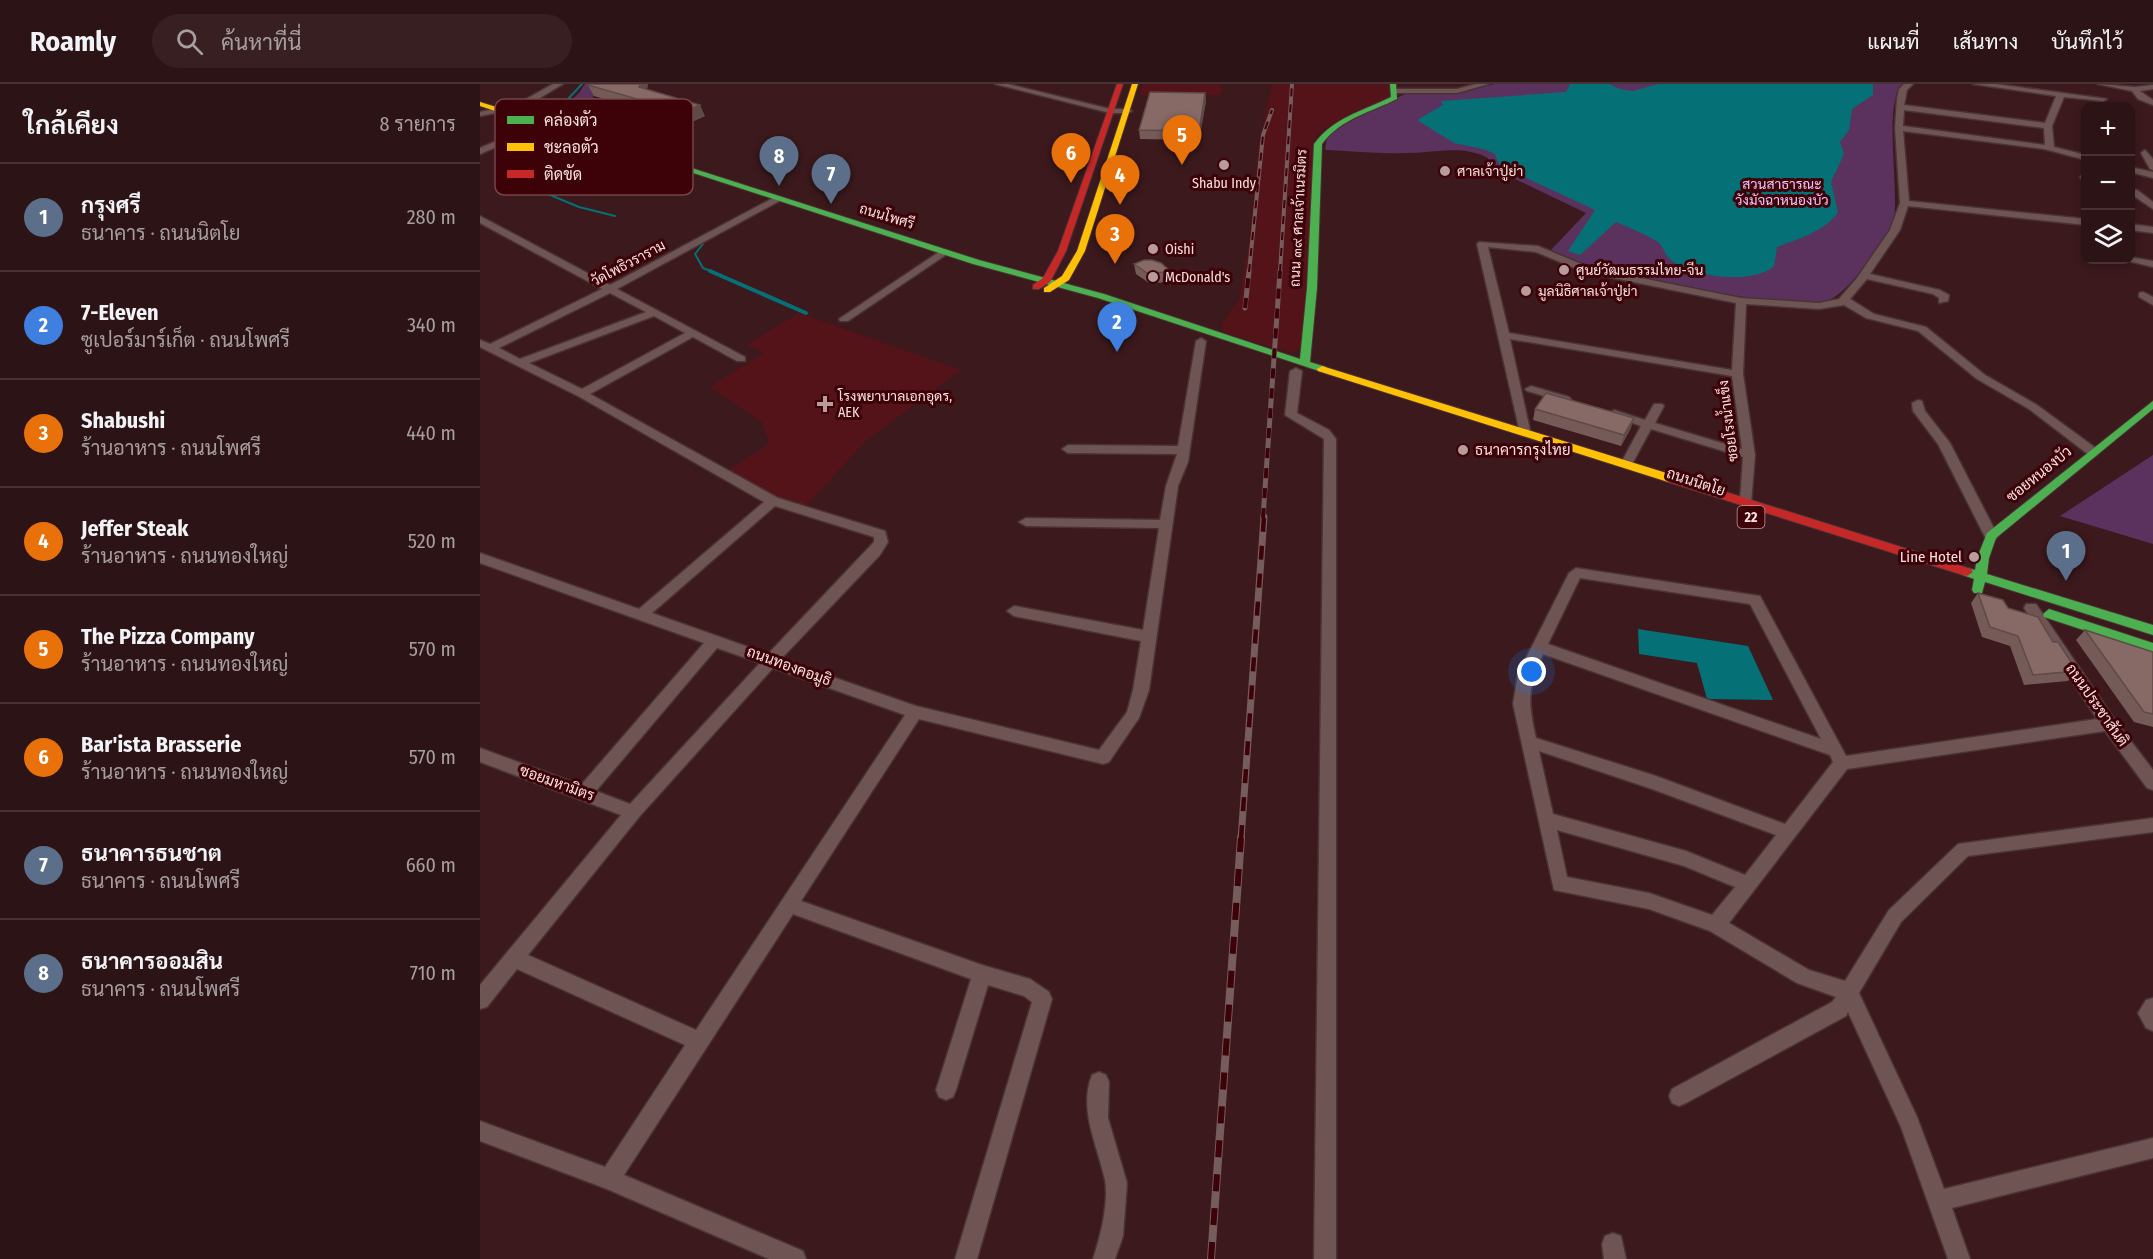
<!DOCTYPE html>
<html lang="th">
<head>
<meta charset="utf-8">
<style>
	:root { --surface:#2c1315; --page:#382022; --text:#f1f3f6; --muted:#a69ea0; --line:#483234; --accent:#b79c9b }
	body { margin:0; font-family:"Fira Sans Condensed",Sarabun,sans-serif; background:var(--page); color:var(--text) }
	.controls { position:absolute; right:18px; top:18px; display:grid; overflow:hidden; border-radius:12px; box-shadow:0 3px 9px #0003 }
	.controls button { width:54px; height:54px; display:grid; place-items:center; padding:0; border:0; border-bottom:2px solid var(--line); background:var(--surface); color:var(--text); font:30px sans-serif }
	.you { position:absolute; left:1052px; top:588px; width:21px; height:21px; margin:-15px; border:4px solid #fff; border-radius:50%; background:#1a73e8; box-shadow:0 0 0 9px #1a73e833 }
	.badge { display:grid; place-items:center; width:39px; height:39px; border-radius:50%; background:var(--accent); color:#fff; font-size:20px; font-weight:700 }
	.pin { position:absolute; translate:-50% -50px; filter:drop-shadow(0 2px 3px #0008) }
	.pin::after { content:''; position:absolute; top:32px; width:21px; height:18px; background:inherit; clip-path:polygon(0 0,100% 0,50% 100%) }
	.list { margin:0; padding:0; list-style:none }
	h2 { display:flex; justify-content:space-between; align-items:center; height:78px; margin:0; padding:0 24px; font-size:26px }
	h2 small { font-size:20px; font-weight:400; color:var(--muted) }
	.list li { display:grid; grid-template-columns:39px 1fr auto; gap:18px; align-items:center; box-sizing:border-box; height:108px; padding:0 24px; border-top:2px solid var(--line) }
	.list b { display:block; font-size:22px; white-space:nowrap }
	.list p { margin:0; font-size:20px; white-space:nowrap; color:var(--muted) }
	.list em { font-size:20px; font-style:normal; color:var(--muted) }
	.icon { flex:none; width:33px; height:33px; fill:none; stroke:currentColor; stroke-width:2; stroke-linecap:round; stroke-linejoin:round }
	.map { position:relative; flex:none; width:1673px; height:1175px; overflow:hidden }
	header { display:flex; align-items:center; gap:36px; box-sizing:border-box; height:84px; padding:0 30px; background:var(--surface); border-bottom:2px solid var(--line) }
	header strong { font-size:28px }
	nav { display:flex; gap:33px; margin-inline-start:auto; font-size:21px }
	.search { width:420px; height:54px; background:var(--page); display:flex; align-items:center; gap:15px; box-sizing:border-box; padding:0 21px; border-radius:33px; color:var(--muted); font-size:22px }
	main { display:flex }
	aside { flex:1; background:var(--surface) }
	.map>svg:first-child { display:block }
	.built { fill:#541319 }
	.green { fill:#5a325d }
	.water { fill:#057076 }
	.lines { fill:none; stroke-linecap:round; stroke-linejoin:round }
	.stream-far1 { stroke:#057076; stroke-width:2 }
	.stream { stroke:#057076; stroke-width:4 }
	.street-casing { stroke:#4a3335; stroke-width:3 }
	.fast-casing { stroke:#4a3335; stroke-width:2 }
	.slow-casing { stroke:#4a3335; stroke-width:2 }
	.jam-casing { stroke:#4a3335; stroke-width:2 }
	.street { fill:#6f5454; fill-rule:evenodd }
	.fast { fill:#4caf50; fill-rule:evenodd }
	.slow { fill:#ffc107; fill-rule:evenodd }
	.jam { fill:#c62828; fill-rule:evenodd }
	.rail-far3-casing { stroke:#765c5d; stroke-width:4 }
	.rail-far2-casing { stroke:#765c5d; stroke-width:5 }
	.rail-far1-casing { stroke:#765c5d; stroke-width:7 }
	.rail-casing { stroke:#765c5d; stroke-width:8 }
	.rail-far3 { stroke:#3d0108; stroke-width:2; stroke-dasharray:8; stroke-linecap:butt }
	.rail-far2 { stroke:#3d0108; stroke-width:4; stroke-dasharray:10; stroke-linecap:butt }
	.rail-far1 { stroke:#3d0108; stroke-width:4.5; stroke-dasharray:14; stroke-linecap:butt }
	.rail { stroke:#3d0108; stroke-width:6; stroke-dasharray:17; stroke-linecap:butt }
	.wall { fill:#745b58 }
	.shaded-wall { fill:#5e4a47 }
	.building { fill:#876a66; stroke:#5e4a47; stroke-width:1.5 }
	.poi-dot { fill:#b79c9b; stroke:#3d0108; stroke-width:2 }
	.labels { text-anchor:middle; stroke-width:6; stroke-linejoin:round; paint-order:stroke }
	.far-poi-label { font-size:14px; fill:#fae2e0; stroke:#3d0108; text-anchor:start }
	.far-park-label { font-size:14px; fill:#f0c4f8; stroke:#3d0108 }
	.far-street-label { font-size:14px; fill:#fae2e0; stroke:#3d0108 }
	.shield { fill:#3d0108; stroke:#c19e9f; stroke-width:1.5 }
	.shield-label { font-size:14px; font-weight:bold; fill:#fae2e0 }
	.poi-label { font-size:15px; fill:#fae2e0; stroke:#3d0108; text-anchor:start }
	.street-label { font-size:15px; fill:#fae2e0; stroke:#3d0108 }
	.key { fill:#3d0108; stroke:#764449; stroke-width:1.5 }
	.key-label { font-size:16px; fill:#fae2e0 }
</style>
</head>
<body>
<header>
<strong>Roamly</strong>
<div class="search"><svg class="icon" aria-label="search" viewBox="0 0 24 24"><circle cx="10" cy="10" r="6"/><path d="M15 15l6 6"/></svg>ค้นหาที่นี่</div>
<nav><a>แผนที่</a><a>เส้นทาง</a><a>บันทึกไว้</a></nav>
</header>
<main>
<aside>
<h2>ใกล้เคียง<small>8 รายการ</small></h2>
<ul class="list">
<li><span class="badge" style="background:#5c6f8a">1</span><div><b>กรุงศรี</b><p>ธนาคาร · ถนนนิตโย</p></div><em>280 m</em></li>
<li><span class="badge" style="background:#3f7fe0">2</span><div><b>7-Eleven</b><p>ซูเปอร์มาร์เก็ต · ถนนโพศรี</p></div><em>340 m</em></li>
<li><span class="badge" style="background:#e8710a">3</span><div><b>Shabushi</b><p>ร้านอาหาร · ถนนโพศรี</p></div><em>440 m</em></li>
<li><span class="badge" style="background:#e8710a">4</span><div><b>Jeffer Steak</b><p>ร้านอาหาร · ถนนทองใหญ่</p></div><em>520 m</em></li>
<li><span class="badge" style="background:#e8710a">5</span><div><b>The Pizza Company</b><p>ร้านอาหาร · ถนนทองใหญ่</p></div><em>570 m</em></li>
<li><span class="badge" style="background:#e8710a">6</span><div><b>Bar'ista Brasserie</b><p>ร้านอาหาร · ถนนทองใหญ่</p></div><em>570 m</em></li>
<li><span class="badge" style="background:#5c6f8a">7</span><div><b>ธนาคารธนชาต</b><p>ธนาคาร · ถนนโพศรี</p></div><em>660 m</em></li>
<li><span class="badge" style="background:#5c6f8a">8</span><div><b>ธนาคารออมสิน</b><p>ธนาคาร · ถนนโพศรี</p></div><em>710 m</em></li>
</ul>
</aside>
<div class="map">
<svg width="1673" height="1175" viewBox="0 0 1673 1175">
	<rect width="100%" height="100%" fill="#3b191c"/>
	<g class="built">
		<path d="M663 0H742L741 11H659Z"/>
		<path d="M792 0H909L910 13 841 47 835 53 827 206 821 265 811 269 743 248 742 240 759 216 769 159 779 59Z"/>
		<path d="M319 229 481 286 386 357 324 424 297 415 247 387 289 360 281 337 230 303 284 269 266 261Z"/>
	</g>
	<g class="green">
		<path d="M105 0 143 1 112 13 124 17 110 28 118 29 115 34C136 42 159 27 180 33L132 54 111 46 113 40 77 30 99 9Z"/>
		<path d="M1014 0H1423C1403 15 1419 106 1414 134 1410 153 1369 207 1351 215 1320 229 1196 200 1158 193 1142 189 1125 187 1109 182 1096 178 1084 171 1071 166L1106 129 1008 82V74C983 60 952 69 925 69 898 70 871 67 845 66L847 53 857 44 925 10 980 9Z"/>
		<path d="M1673 371V460L1580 432Z"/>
	</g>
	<g class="water">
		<path d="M1090 0H1129L1140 5 1153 7 1178 0H1393V11L1372 25 1369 46 1360 58 1364 70 1351 98 1358 128C1346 147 1318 155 1297 163L1294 182C1273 201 1214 193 1192 177 1185 172 1184 163 1178 158 1165 150 1150 144 1136 138L1100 171 1088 167 1115 126 1027 85 1019 80 1015 70 1003 65 974 59 937 36 963 21 961 17 1086 8Z"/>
		<path d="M1158 545 1268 562 1293 616 1227 615 1217 579 1159 570Z"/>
	</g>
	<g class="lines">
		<g class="stream-far1">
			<path d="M102 0 73 31 108 42 105 44"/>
			<path d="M83 60 22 91 99 123 135 132"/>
			<path d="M223 160 215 170 223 184 233 188"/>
		</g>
		<path class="stream" d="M230 187 326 229"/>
		<defs>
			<g id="street">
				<path d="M73 0H83L45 23 0 32V28L39 19Z"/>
				<path d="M515 0H528L630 25H648L652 27 648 29H630Z"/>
				<path d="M996 0H1009L977 9H915L911 7 915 5H977Z"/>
				<path d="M1424 0H1433L1427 6 1424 21 1565 39 1576 12 1493 0H1516L1627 15 1623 17 1584 13 1572 42 1574 63 1606 71V76L1564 65 1423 47 1429 117 1606 135V141L1428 122 1420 146 1390 190 1460 206 1469 211 1468 217 1459 219V214L1453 210 1387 195 1370 215 1394 230 1446 243 1505 291 1557 321 1617 365V371H1609L1549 325 1497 295 1438 247 1386 234 1364 221 1339 225 1266 220 1263 290 1275 371 1271 420 1266 421 1260 417 1263 373 1171 345 1151 382H1143L1141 379 1161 342 1128 330 1134 326 1165 336 1174 320H1182L1184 322 1175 339 1262 365 1252 292 1030 255 1050 346 1044 350 1040 349 997 160 999 158 1058 162 1111 184 1261 214 1339 219 1359 215 1377 194 1410 146 1420 119 1415 44 1417 14 1419 5ZM1424 26 1564 44 1565 61 1423 42ZM1008 163 1056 168 1104 188 1256 219 1252 286 1029 249Z"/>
				<path d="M1618 0 1655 3 1673 1V5L1660 7 1673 16V21L1658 15 1652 7Z"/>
				<path d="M62 38 69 40 0 70V64Z"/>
				<path d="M1665 66 1673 75V86L1670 85 1661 69Z"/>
				<path d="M1650 83 1673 88V94L1650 88Z"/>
				<path d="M1604 90 1606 91V100L1600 93Z"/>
				<path d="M1651 106H1657L1673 118V125L1651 110Z"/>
				<path d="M295 113 303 115 137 205 265 273V277H257L213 253 110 310 298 414 405 447 408 458 400 471 301 575 436 622 619 666 647 628 653 606 661 557 534 532 527 527 534 522 663 546 679 444 546 442 539 438 546 434 680 436 686 402 697 370 588 369 582 365 588 361 698 362 716 257 721 254 726 257 708 378 698 402 669 606 659 634 629 678 623 680 439 635 321 817 502 881 550 895 569 908 572 915 497 1175H475L552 918 544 912 508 901 476 1006 473 1013 466 1016 459 1013 456 1006 491 895 313 830 144 1091 323 1167 326 1175H289L127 1105 0 1057V1037L125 1083 205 961 37 885 7 923 0 925V901L141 731 0 678V664L101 701 224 559 0 479V469L159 525 284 418 98 312 0 263V256L10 260 122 205 0 139V132L130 201ZM130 209 166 228 40 275 19 264ZM174 232 205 249 102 305 49 279ZM295 422 394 453V458L288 570 172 529ZM237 564 280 579 150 720 116 707ZM293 584 425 631 216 946 48 871 159 733Z"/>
				<path d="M1650 140 1673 143V149L1650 146Z"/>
				<path d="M462 166 470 168 368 237H360L359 235Z"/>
				<path d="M1650 173 1673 177V183L1644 176H1650Z"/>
				<path d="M1663 208 1673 213V221L1659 213V209Z"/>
				<path d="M816 284 822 287 817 329 849 346 856 355V1175H834L844 355 805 331 810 287Z"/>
				<path d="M1051 302 1089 313 1091 315 1085 318 1047 307 1045 305Z"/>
				<path d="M1438 316 1442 317 1445 327 1470 359 1518 452 1516 455H1506L1458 360 1433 327 1432 319Z"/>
				<path d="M1096 484 1280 512 1366 672 1617 635 1544 524 1546 520H1556L1635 636 1673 686V706L1667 704 1625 647 1367 685 1249 839 1329 886 1365 897 1409 826 1478 760 1673 734V748L1488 772 1421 838 1379 909 1437 1033 1464 1105 1673 1054V1074L1472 1124 1490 1175H1468L1421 1043 1368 928 1366 932 1206 1019 1199 1022 1192 1019 1189 1012 1192 1005 1352 918 1356 913 1317 899 1230 847 1169 825 1074 806 1033 620 1038 590 1089 489ZM1100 494 1270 520 1341 655 1068 560ZM1063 570 1350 671 1353 678 1305 740 1176 692 1056 654C1048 618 1047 604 1063 570ZM1059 667 1172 705 1296 751 1265 791 1206 767 1073 730ZM1077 746 1204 782 1255 803 1232 831 1169 809 1087 793Z"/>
				<path d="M1673 914V947L1666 944 1658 929 1666 916Z"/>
				<path d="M619 988 626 991 629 998 628 1034 647 1099 643 1152 635 1175H613C620 1154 629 1119 625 1096 618 1063 598 1025 612 991Z"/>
				<path d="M1133 1149 1141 1152 1146 1175H1124L1122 1160 1125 1152Z"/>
			</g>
			<g id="fast">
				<path d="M910 0H916L917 15C891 28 860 35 842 60L837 204 830 278 846 283 847 285 842 288 618 214 493 180 192 82 199 80 499 176 624 210 820 275 827 204 834 60C854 33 883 27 911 13Z"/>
				<path d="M1673 317V325L1516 454 1509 474 1507 490 1673 541V551L1505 498 1502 509H1494L1492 506 1494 495 1483 491 1481 488 1487 484 1495 486 1497 474 1507 449Z"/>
				<path d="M1569 525 1673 559V569L1564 533 1563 530Z"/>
			</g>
			<g id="slow">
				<path d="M652 0H658L605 167 589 196 570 208H564V204L582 192 597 167Z"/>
				<path d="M0 18 199 80 200 82 193 84 0 22Z"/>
				<path d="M842 282 1196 392 1198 395 1196 398H1188L838 287 837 285Z"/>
			</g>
			<g id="jam">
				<path d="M637 0H643L586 167 570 198 559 205H553V201L563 194 578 167Z"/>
				<path d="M1192 391 1491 485 1493 488 1487 492 1483 491 1188 398 1186 395Z"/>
			</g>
		</defs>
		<use href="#street" class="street-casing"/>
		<use href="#fast" class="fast-casing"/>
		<use href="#slow" class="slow-casing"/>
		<use href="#jam" class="jam-casing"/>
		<use href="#street" class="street"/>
		<use href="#fast" class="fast"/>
		<use href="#slow" class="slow"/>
		<use href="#jam" class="jam"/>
		<defs>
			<g id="rail-far3">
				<path d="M769 188 783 51 792 26"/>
				<path d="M800 188 812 0"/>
			</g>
			<g id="rail-far2">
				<path d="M765 224 769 187"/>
				<path d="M783 434 800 187"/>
			</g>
			<path id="rail-far1" d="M761 755 784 433"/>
			<path id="rail" d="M731 1175 761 754"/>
		</defs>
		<use href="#rail-far3" class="rail-far3-casing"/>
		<use href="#rail-far2" class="rail-far2-casing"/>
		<use href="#rail-far1" class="rail-far1-casing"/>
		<use href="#rail" class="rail-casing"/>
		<use href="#rail-far3" class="rail-far3"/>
		<use href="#rail-far2" class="rail-far2"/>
		<use href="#rail-far1" class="rail-far1"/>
		<use href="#rail" class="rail"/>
	</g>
	<g class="wall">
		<path d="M111 0H168L167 5 225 32 207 40 114 12 108 1Z"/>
		<path d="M725 9 726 17 720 51 718 54 711 56 660 55 659 46Z"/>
		<path d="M96 86 132 87 114 95 97 89Z"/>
		<path d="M654 180 691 188 693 198 669 199 656 190Z"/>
		<path d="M1055 325 1151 344 1141 362 1053 336Z"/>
		<path d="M1498 509 1528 524 1573 558 1597 587 1588 597 1544 601 1530 562 1502 553 1491 519Z"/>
		<path d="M1605 546 1673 568V643L1654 638 1596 556Z"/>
	</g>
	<g class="shaded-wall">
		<path d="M160 0H168L165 15 159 3Z"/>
		<path d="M725 9 726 17 720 51 718 54 711 56 710 47Z"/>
		<path d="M220 21 225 32 207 40 202 28Z"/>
		<path d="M130 84 132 87 114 95 112 92Z"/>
		<path d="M1154 334 1151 344 1141 362 1144 351Z"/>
	</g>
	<g class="building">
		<path d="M111 0H160L159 3 220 21 202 28 108 1Z"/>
		<path d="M670 8 725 9 720 42 717 45 710 47 659 46Z"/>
		<path d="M664 176H672L681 179 691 188 667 189 654 180Z"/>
		<path d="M1066 309 1154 334 1144 351 1055 325Z"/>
		<path d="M1498 509 1523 516 1528 524 1558 533 1573 558H1578L1597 587 1553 591 1538 552 1510 543Z"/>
		<path d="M1605 546 1673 568V630L1664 628Z"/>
	</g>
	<g class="poi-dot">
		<circle cx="744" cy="81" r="6"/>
		<circle cx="965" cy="87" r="6"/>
		<circle cx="673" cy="165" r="6"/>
		<circle cx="1084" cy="186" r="6"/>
		<circle cx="673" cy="193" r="6"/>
		<circle cx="1046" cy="207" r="6"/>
		<path d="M342 311h6v6h6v6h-6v6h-6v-6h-6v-6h6z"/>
		<circle cx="983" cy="366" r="6"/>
		<circle cx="1494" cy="473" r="6"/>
	</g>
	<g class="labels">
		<g class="far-poi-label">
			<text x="977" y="92">ศาลเจ้าปู่ย่า</text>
			<text x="744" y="104" text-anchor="middle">Shabu Indy</text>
			<text x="685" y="170">Oishi</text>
			<text x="1096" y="191">ศูนย์วัฒนธรรมไทย-จีน</text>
			<text x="685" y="198">McDonald's</text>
			<text x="1058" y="212">มูลนิธิศาลเจ้าปู่ย่า</text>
			<text x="358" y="317">โรงพยาบาลเอกอุดร,<tspan x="358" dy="16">AEK</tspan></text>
		</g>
		<g class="far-park-label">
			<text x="1302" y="105">สวนสาธารณะ<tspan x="1302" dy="16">วังมัจฉาหนองบัว</tspan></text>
		</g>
		<g class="far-street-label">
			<text transform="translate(407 132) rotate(17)" y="5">ถนนโพศรี</text>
			<text transform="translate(818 134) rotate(-87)" y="5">ถนน ๓๙ ศาลเจ้าเนรมิตร</text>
			<text transform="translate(148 179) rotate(-28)" y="5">วัดโพธิวราราม</text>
			<text transform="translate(1248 337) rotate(-97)" y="5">ซอยโรงน้ำแข็ง</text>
		</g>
		<rect class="shield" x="1257.5" y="422" width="27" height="22" rx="4.5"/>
		<g class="shield-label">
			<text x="1271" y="438">22</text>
		</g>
		<g class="poi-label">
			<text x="995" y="371">ธนาคารกรุงไทย</text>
			<text x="1482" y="478" text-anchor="end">Line Hotel</text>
		</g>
		<g class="street-label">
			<text transform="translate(1559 390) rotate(-39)" y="5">ซอยหนองบัว</text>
			<text transform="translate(1216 398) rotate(18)" y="5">ถนนนิตโย</text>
			<text transform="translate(309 582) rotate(20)" y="5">ถนนทองคอมูธิ</text>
			<text transform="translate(1617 621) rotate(55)" y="5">ถนนประชาสันติ</text>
			<text transform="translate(77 699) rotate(20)" y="5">ซอยมหามิตร</text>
		</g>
	</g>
	<rect x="15" y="15" width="198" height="96" rx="9" class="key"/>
	<rect x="27" y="32" width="27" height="8" fill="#4caf50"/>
	<rect x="27" y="59" width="27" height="8" fill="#ffc107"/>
	<rect x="27" y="86" width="27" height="8" fill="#c62828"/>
	<g class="key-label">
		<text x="64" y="42">คล่องตัว</text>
		<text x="64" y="69">ชะลอตัว</text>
		<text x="64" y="96">ติดขัด</text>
	</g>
</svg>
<div class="controls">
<button>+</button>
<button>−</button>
<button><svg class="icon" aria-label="layers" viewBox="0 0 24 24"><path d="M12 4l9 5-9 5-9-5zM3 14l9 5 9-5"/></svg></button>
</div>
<div class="you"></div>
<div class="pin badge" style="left:1586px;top:497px;background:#5c6f8a">1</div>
<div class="pin badge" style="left:637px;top:268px;background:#3f7fe0">2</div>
<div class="pin badge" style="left:635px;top:180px;background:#e8710a">3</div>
<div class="pin badge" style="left:640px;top:121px;background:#e8710a">4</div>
<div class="pin badge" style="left:702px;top:81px;background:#e8710a">5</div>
<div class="pin badge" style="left:591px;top:99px;background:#e8710a">6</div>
<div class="pin badge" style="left:351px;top:120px;background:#5c6f8a">7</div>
<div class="pin badge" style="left:299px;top:102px;background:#5c6f8a">8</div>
</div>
</main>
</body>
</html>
